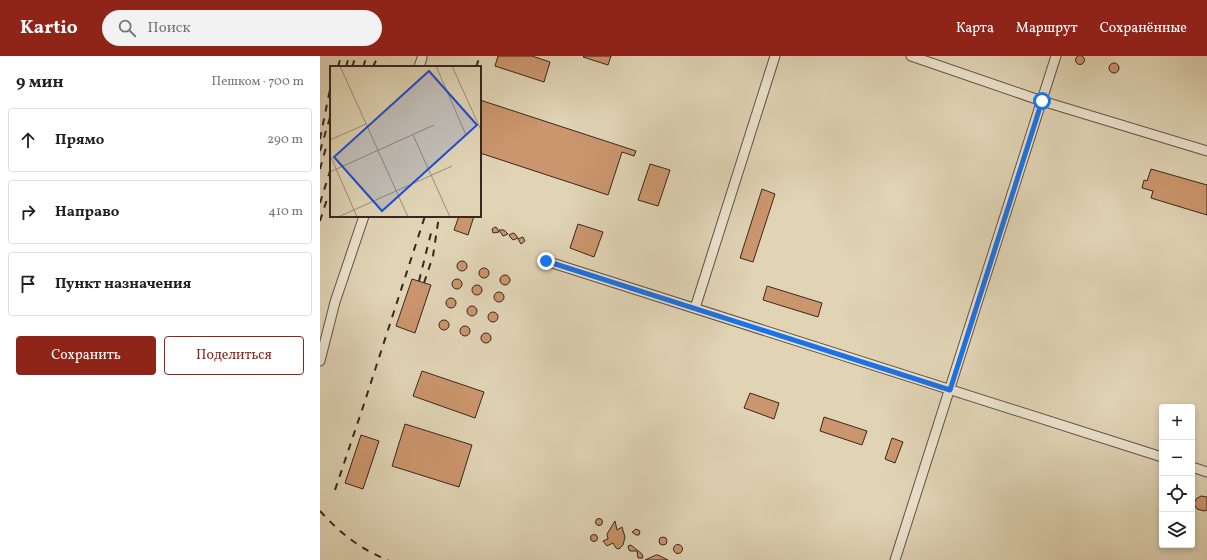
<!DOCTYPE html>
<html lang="ru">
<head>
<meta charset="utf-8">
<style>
	:root { --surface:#fff; --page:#f2f2f2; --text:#202124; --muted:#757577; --line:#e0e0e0; --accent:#8f2418 }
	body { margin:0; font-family:Vollkorn,serif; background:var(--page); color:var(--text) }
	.controls { position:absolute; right:12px; bottom:12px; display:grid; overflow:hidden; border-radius:4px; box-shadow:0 2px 6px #0003 }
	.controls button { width:36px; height:36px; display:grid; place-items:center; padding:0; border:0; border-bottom:1px solid var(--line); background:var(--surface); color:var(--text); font:20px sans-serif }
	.stop { position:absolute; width:12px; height:12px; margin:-9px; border:3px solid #1a73e8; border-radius:50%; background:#fff }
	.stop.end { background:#1a73e8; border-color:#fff; box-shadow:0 1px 4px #0008 }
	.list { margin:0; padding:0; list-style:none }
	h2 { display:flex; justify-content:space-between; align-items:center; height:52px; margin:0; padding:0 16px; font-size:17px }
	h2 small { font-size:13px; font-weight:400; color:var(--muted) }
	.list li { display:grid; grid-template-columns:26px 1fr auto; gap:12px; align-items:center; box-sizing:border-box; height:64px; margin:0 8px 8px; padding:0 8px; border:1px solid var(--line); border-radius:4px }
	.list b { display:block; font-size:15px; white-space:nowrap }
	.list em { font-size:13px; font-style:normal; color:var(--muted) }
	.actions { display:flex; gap:8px; padding:12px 16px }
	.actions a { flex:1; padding:9px 0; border:1px solid var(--accent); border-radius:4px; text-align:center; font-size:14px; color:var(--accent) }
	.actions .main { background:var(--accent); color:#fff }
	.icon { flex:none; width:22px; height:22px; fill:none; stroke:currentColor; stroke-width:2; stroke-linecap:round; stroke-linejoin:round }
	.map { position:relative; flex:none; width:887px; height:504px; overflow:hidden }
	header { display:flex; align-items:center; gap:24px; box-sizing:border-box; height:56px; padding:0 20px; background:var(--accent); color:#fff }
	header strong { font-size:19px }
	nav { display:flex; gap:22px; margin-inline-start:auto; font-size:14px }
	.search { width:280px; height:36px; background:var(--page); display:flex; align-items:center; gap:10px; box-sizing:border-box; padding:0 14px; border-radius:22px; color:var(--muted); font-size:15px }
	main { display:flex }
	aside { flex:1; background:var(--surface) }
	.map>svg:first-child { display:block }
	.building { fill:#cb966d; stroke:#382720 }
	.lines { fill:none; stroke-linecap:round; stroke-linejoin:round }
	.minor-casing { stroke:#625245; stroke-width:11 }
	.minor { stroke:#ebe3cf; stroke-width:9 }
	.rail { stroke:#382720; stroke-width:2; stroke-dasharray:7 7; stroke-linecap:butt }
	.route { stroke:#1a73e8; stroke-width:5 }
	.inset-road { fill:none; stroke:#9d8f79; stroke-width:1 }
	.view { fill:#1d4ed8; fill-opacity:0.15; stroke:#1d4ed8; stroke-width:2 }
	.inset-edge { fill:none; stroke:#382720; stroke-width:2 }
</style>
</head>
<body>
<header>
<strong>Kartio</strong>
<div class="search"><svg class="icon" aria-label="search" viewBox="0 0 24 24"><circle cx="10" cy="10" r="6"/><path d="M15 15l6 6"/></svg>Поиск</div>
<nav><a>Карта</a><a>Маршрут</a><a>Сохранённые</a></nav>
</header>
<main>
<aside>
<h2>9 мин<small>Пешком · 700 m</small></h2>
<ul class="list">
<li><svg class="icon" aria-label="ahead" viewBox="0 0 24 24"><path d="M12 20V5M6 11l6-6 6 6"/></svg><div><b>Прямо</b></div><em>290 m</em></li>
<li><svg class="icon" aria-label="right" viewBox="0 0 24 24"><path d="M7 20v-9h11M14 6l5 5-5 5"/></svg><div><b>Направо</b></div><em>410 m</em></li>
<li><svg class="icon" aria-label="arrive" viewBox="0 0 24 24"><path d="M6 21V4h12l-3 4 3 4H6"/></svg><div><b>Пункт назначения</b></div></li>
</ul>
<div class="actions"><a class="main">Сохранить</a><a>Поделиться</a></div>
</aside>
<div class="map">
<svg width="887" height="504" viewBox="0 0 887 504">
	<rect width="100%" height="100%" fill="#e0d4b5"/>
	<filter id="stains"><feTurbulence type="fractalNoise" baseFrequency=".005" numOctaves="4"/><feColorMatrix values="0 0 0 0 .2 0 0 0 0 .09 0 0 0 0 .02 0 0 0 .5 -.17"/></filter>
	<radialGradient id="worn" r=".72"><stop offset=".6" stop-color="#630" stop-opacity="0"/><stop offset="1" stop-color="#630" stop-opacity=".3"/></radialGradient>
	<g class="building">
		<circle cx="760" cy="4" r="4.5"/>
		<path d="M178 0H212L230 6 224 26 175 10Z"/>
		<path d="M264 0H291L288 9 263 1Z"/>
		<circle cx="794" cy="12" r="5"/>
		<path d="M160 44 316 95 314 100 302 96 288 139 160 97Z"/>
		<path d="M330 108 350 114 338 150 318 144Z"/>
		<path d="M831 113 887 129V159L831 142 833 135 822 132 824 124 827 125Z"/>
		<path d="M442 133 455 138 433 206 420 202Z"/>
		<path d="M139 160H154L148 179 134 174Z"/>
		<path d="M258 168 283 176 274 201 250 192Z"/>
		<path d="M175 171 177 172 179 176 173 177 172 173Z"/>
		<path d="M179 174H184L188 178 183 180Z"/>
		<path d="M193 177 195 178 198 182 193 184 191 182 189 179Z"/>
		<path d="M203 181 205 185 201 188 198 183Z"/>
		<circle cx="142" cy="210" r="5"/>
		<circle cx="164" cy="217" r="5"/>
		<circle cx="185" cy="224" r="5"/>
		<path d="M92 223 111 229 95 277 76 270Z"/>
		<circle cx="137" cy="228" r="5"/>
		<circle cx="157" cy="234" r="5"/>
		<path d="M447 230 502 247 498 261 443 244Z"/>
		<circle cx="179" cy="241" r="5"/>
		<circle cx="131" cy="247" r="5"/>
		<circle cx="152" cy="255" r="5"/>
		<circle cx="173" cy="261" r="5"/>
		<circle cx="124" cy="269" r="5"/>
		<circle cx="145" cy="275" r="5"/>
		<circle cx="166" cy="282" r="5"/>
		<path d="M102 315 164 336 155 362 93 340Z"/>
		<path d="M430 337 459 347 454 363 424 352Z"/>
		<path d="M504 361 547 375 542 389 500 375Z"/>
		<path d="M85 368 152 389 139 431 72 410Z"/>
		<path d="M41 379 59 385 43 433 25 427Z"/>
		<path d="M572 382 583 386 575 407 565 403Z"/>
		<path d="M881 440 887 441V454L884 455 877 453 874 448 876 443Z"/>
		<circle cx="279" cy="466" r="3.5"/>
		<path d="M295 465 297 474 302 471 305 481 303 489 299 493 296 492 293 487 287 490 283 485 288 483 287 478Z"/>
		<path d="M316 473 320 475 319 479H316L312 476Z"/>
		<circle cx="274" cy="482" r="3.5"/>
		<circle cx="343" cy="485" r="4"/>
		<circle cx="358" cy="493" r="4.5"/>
		<path d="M311 489 322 498 323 502H318L317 495H310L309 494 308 490Z"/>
		<path d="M336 499H338L348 504H325Z"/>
	</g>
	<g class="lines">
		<defs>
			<g id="minor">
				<path d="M591 0 722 45 887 95"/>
				<path d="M99 11 102 2"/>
				<path d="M226 205 842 401"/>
				<path d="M375 252 455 0"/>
				<path d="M0 305 15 246 44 160"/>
				<path d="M872 411 887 416"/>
				<path d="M575 504 736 0"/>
			</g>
		</defs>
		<use href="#minor" class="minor-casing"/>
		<use href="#minor" class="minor"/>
		<g class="rail">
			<path d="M18 11 21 0"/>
			<path d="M26 11 29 0"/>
			<path d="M32 11 36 0"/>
			<path d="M43 11 47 0"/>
			<path d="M53 11 58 0"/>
			<path d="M156 11 160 0"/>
			<path d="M0 83 11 28"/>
			<path d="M0 95 11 58"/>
			<path d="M0 113 7 88"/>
			<path d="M0 147 11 112"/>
			<path d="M0 165 8 140"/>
			<path d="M99 225 111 177"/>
			<path d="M104 227 113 200 119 160"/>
			<path d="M15 434 43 351 105 160"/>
			<path d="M0 455C19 476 41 494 68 504"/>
		</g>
	</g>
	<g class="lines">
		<path class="route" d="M226 205 630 334 722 45"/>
	</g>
	<g transform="translate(10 10)">
		<rect width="151" height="151" fill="#e0d4b5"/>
		<path class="inset-road" d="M10 0 78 151M106 0 136 69M122 0 151 64M83 69 120 151M0 74 36 58M0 89 27 151M0 106 104 59M8 151 122 100"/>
		<path class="view" d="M99 5 147 59 52 145 4 91Z"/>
		<rect width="151" height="151" class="inset-edge"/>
	</g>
	<rect width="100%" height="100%" filter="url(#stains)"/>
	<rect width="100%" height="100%" fill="url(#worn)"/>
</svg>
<div class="controls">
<button>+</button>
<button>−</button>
<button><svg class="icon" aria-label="locate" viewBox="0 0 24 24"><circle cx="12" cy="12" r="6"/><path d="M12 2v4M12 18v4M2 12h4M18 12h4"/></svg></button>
<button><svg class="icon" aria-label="layers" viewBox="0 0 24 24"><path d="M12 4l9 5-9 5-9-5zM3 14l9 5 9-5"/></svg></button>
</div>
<div class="stop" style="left:722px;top:45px"></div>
<div class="stop end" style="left:226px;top:205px"></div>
</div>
</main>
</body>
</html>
